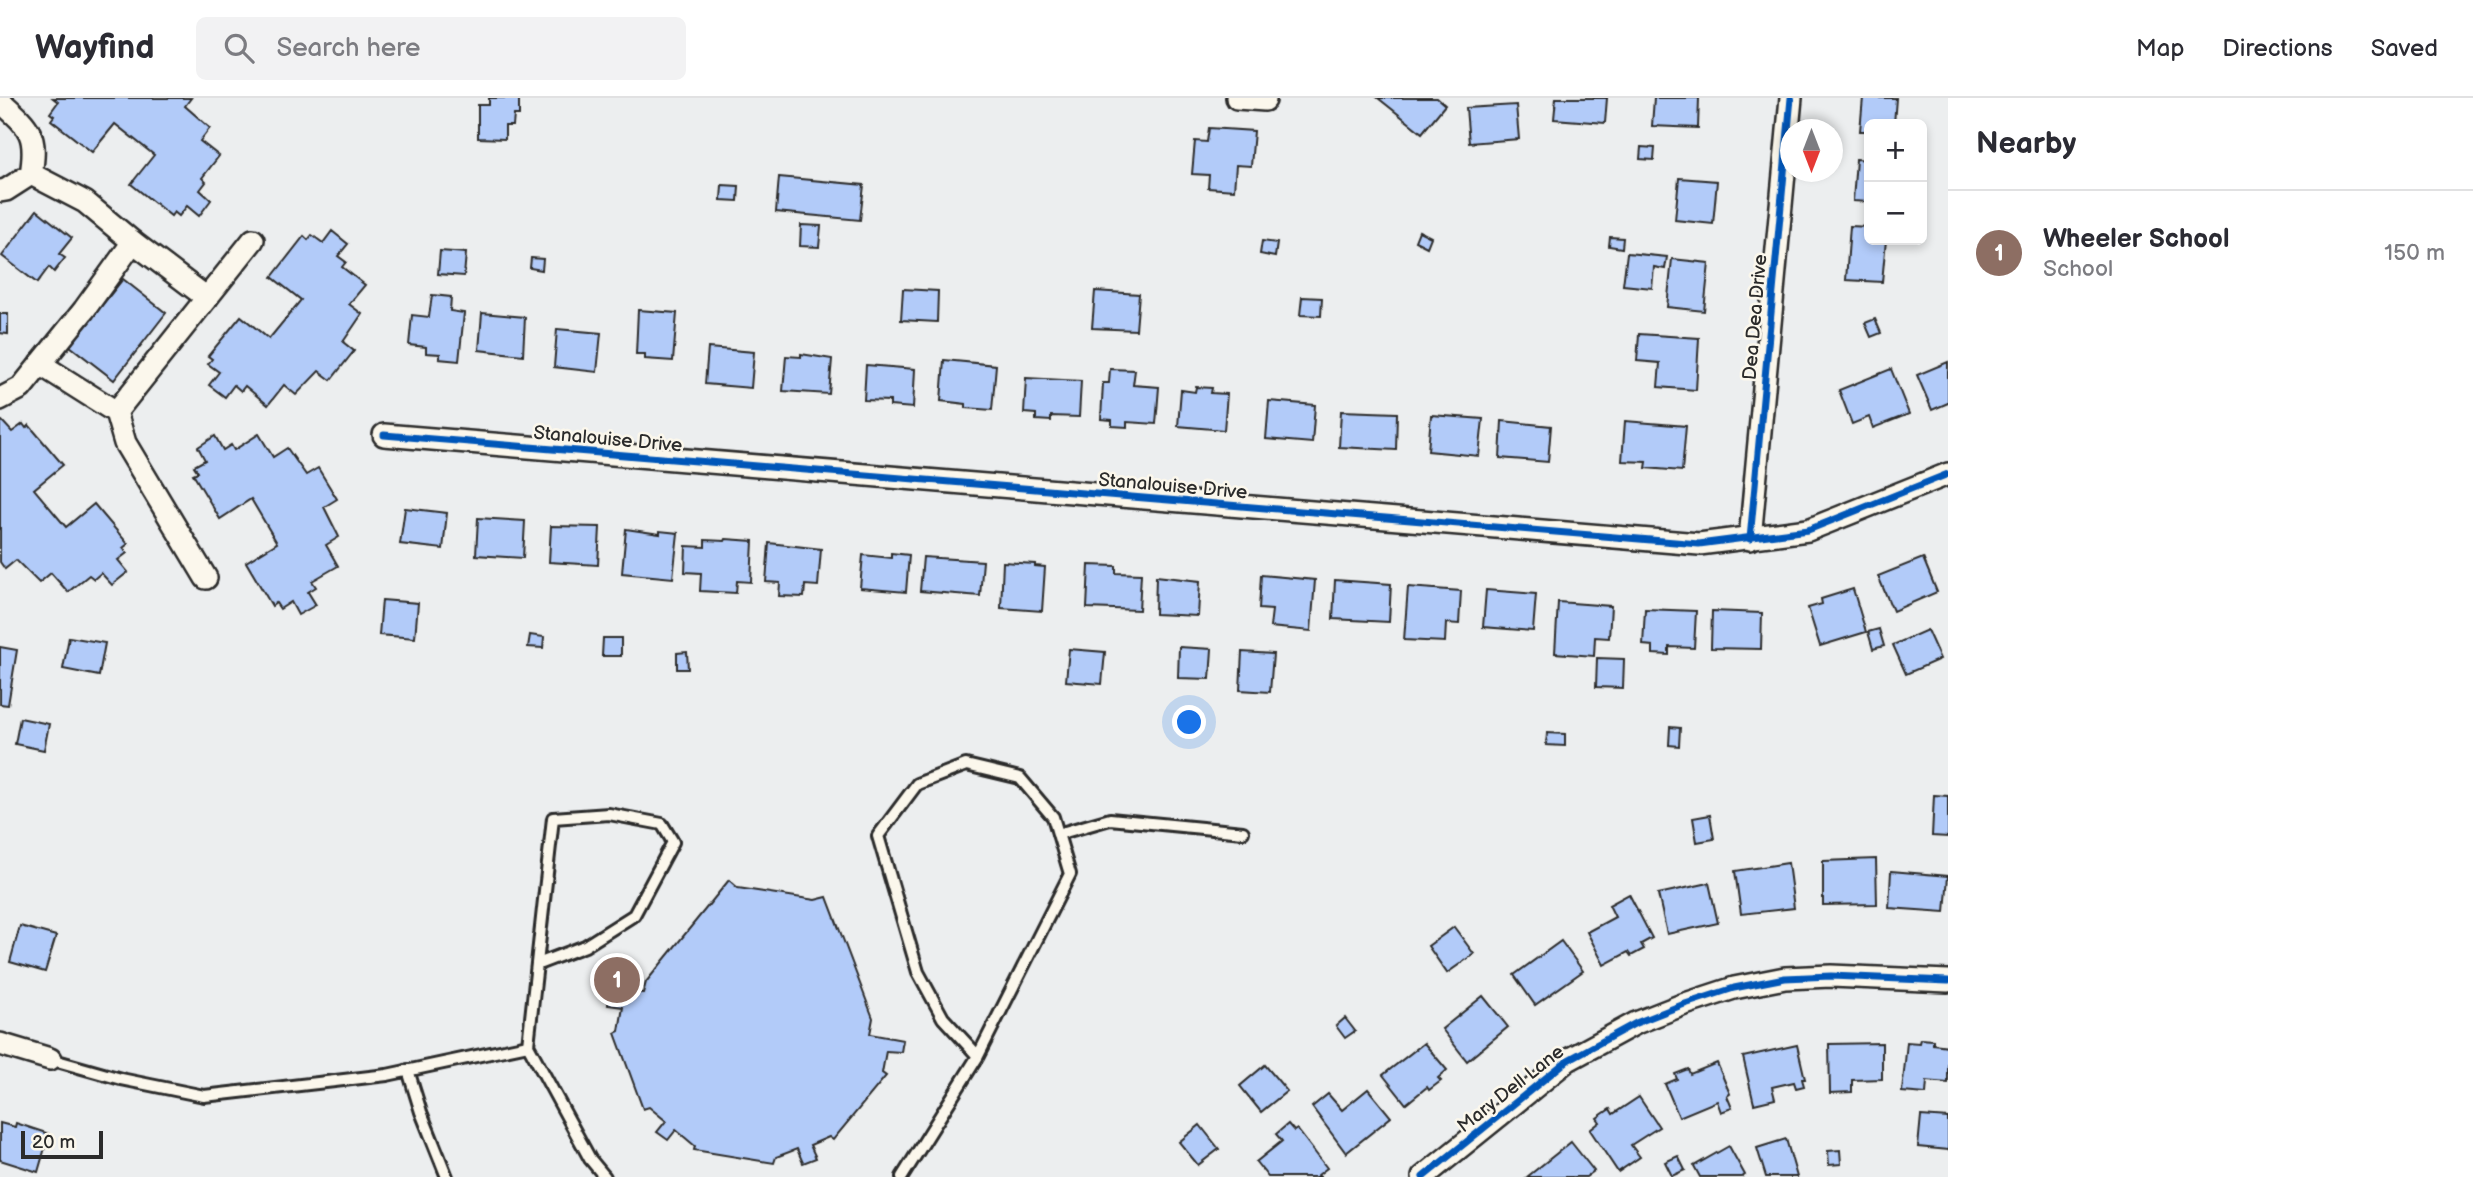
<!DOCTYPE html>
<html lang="en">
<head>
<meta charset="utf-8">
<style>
	:root { --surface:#fff; --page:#f2f2f3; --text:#2b2b33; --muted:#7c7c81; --line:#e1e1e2; --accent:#b45309 }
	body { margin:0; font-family:"Balsamiq Sans",sans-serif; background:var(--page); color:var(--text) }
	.controls { position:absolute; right:21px; top:21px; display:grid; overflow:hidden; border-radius:10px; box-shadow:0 4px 10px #0003 }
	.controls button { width:63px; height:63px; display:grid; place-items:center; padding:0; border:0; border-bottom:2px solid var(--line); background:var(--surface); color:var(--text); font:35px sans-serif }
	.compass { position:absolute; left:1780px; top:21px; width:63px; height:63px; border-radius:50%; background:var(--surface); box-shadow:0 4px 10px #0003; rotate:180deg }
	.scale { position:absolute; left:21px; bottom:18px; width:82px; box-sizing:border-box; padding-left:7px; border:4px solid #2b2b2b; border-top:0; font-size:19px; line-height:24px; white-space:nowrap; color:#2b2b2b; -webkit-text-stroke:5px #fbf7ec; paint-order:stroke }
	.you { position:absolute; left:1190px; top:625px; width:24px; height:24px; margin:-18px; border:5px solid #fff; border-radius:50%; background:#1a73e8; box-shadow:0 0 0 10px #1a73e833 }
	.badge { display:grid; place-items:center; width:46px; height:46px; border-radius:50%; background:var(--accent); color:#fff; font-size:23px; font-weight:700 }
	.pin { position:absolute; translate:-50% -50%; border:4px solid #fff; box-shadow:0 2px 7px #0006 }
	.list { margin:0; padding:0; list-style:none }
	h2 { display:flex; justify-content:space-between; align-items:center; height:91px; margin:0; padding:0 28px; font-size:30px }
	h2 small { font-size:23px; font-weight:400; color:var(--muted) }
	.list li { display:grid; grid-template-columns:46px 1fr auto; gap:21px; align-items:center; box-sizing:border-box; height:126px; padding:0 28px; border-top:2px solid var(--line) }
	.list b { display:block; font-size:26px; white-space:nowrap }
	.list p { margin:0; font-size:23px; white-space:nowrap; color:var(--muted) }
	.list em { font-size:23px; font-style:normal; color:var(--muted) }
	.icon { flex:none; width:38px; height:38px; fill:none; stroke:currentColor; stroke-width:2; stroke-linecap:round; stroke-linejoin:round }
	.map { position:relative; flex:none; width:1948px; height:1079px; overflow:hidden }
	header { display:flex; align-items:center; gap:42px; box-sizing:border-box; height:98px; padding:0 35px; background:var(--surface); border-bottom:2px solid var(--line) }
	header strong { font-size:33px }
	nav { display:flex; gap:38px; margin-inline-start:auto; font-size:24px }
	.search { width:490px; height:63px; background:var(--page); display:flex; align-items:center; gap:18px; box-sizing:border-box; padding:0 24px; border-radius:10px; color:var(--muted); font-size:26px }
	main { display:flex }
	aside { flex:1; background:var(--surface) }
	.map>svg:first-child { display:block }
	.building { fill:#b2cbf9; stroke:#2b2b2b; stroke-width:2 }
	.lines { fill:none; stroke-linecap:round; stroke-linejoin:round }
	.lane-casing { stroke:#2b2b2b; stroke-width:16 }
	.street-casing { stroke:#2b2b2b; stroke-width:26 }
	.lane { stroke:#fbf7ec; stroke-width:10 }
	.street { stroke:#fbf7ec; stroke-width:21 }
	.cycleway-casing { stroke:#fbf7ec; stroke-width:11 }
	.cycleway { stroke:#0057b8; stroke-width:7 }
	.labels { text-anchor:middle; stroke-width:5; stroke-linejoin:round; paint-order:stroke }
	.street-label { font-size:19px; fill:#2b2b2b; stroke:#fbf7ec }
</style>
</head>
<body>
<header>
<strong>Wayfind</strong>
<div class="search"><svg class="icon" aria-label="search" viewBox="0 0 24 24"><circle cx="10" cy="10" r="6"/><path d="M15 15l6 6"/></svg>Search here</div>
<nav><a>Map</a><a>Directions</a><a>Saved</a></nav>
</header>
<main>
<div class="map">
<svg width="1948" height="1079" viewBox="0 0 1948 1079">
	<rect width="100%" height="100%" fill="#eceeef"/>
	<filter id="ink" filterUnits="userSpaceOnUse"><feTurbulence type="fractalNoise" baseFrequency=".0143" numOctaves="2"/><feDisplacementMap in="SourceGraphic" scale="14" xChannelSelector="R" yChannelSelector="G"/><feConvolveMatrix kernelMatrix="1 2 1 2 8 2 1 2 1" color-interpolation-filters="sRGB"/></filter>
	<g filter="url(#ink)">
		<g class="building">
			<path d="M53 0H191L185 8 210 30 200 43 219 58 202 80 206 84 200 92 211 102 199 118 187 108 179 118 174 114 171 118 131 86 154 57 115 26 92 54 51 22 54 18 50 15 58 4Z"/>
			<path d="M489 0H519V17H514L513 28H505V41L478 40V7H489Z"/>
			<path d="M1378 0H1437L1445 7 1422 35Z"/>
			<path d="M1556 0H1607L1605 25 1554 21Z"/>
			<path d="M1654 0H1699L1698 30 1652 28Z"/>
			<path d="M1863 0H1896L1894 26H1869V33H1860Z"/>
			<path d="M1516 7 1519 41 1469 45 1466 10Z"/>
			<path d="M1209 30 1254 33 1251 68 1236 67 1234 92 1208 90 1209 77 1192 76 1195 43 1207 44Z"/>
			<path d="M1641 49 1655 50 1654 62 1640 61Z"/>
			<path d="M1856 61 1869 62V104L1853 103Z"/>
			<path d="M779 79 864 87 860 122 776 114Z"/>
			<path d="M1679 80 1717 83 1713 126 1675 122Z"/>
			<path d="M722 87 739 88 738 103 721 102Z"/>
			<path d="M37 112 72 140 59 156 65 160 54 174 49 169 37 185 2 158Z"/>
			<path d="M801 127 821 128 819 149 800 148Z"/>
			<path d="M1850 128 1869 129V142H1886L1882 184 1846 182Z"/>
			<path d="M332 133 348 146 338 158 346 164 342 169 365 187 349 206 362 216 343 244 354 253 331 282 319 273 296 297 284 287 268 307 245 288 241 293 234 287 225 299 209 287 219 274 208 266 212 261 208 258 241 218 269 241 301 202 272 179 304 138 308 142 312 137 323 145Z"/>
			<path d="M1419 133 1431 139 1427 149 1415 143Z"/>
			<path d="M1610 139 1623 140 1622 150 1609 148Z"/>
			<path d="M1262 143 1277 145 1275 159 1260 156Z"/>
			<path d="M440 153 466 155 464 178 438 176Z"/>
			<path d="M1627 155 1667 159 1665 171 1654 169 1652 190 1623 187Z"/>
			<path d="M531 160 543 161 542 172 530 170Z"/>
			<path d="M1672 161 1709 165 1704 213 1667 209Z"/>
			<path d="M123 181 166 215 114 282 70 248Z"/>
			<path d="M903 191 938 193 937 224 901 222Z"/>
			<path d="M1095 193 1139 196 1136 232 1092 230Z"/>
			<path d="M432 197 451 199 450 213 464 215 459 263 439 261 440 256 426 255V249L409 247 412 217 429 219Z"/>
			<path d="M1302 199 1322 200 1321 218 1300 217Z"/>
			<path d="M638 212 677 215 673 263 645 261V256H636Z"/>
			<path d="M482 215 525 219 523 257 479 252Z"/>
			<path d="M0 216H8V236L0 235Z"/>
			<path d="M1875 221 1881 235 1871 239 1865 225Z"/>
			<path d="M557 231 601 235 597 274 554 269Z"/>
			<path d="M1639 236 1699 240 1696 292 1658 289 1660 265 1637 263Z"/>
			<path d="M708 250 754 254 751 290 705 286Z"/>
			<path d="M801 256 832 261 829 296 783 293 786 258 801 259Z"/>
			<path d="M944 262 996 267 992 312 966 310V306L941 303Z"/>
			<path d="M1948 264V305L1932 312 1917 277Z"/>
			<path d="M866 267 915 271 913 310 890 308V303L864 302Z"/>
			<path d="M1110 271 1135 272 1133 287 1159 289 1156 326 1127 324V329L1112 328V322L1101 321 1103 285H1109Z"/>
			<path d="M1891 271 1909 316 1873 330 1869 319 1852 326 1839 292Z"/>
			<path d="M1026 280 1081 283 1079 319 1051 318V323L1036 322V316L1024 315Z"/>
			<path d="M1196 289 1212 290 1211 295 1227 296 1224 332 1178 328 1181 292 1195 294Z"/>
			<path d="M1269 303 1315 307 1312 345 1266 341Z"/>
			<path d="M1341 313 1397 315 1396 352 1339 349Z"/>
			<path d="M1431 317 1483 321 1479 358 1428 353Z"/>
			<path d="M2 323 12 334 23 326 26 330 29 327 63 367 34 391 66 429 94 406 128 446 123 450 127 455 118 462 128 474 112 487 101 475 94 481 89 477 68 494 51 475 39 485 16 462 5 471 0 464V324Z"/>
			<path d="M1502 323 1551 328 1548 364 1500 360Z"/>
			<path d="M1625 323 1686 328 1682 373 1646 370 1647 364 1622 363Z"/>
			<path d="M259 336 273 359 287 350 306 377 318 370 337 401 324 409 339 439 326 447 338 468 312 483 316 489 308 494 316 507 298 517 291 504 280 511 276 505 272 508 246 464 277 445 251 401 220 421 193 376 198 374 194 368 205 362 198 349 215 338 223 352 231 347 234 352Z"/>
			<path d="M405 410 447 415 443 451 400 446Z"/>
			<path d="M478 420 525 423 523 460 476 457Z"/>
			<path d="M551 428 600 429 598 467 549 464Z"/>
			<path d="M626 431 660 436V433L678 435 673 480 622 475Z"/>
			<path d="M726 441 753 443 751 484 737 483 736 495 700 493 701 475 685 474 686 448 705 449V442L725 443Z"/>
			<path d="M769 445 821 451 818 488 805 487 804 499 779 498 780 485 766 484Z"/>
			<path d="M891 455 909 457 906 494 860 490 863 457 891 460Z"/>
			<path d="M923 459 983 463 980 498 920 493Z"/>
			<path d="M1923 460 1937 494 1893 513 1878 478Z"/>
			<path d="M1003 464 1035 466V468L1045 469 1042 513 1001 510Z"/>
			<path d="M1089 467 1116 468V475L1141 476 1139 512 1087 510Z"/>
			<path d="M1261 477 1315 482 1311 533 1270 529 1272 512 1259 511Z"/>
			<path d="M1156 478 1200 483 1198 518 1155 516Z"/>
			<path d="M1335 482 1391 486 1389 524 1333 521Z"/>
			<path d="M1408 489 1461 493 1459 526 1446 525 1445 544 1404 542Z"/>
			<path d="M1853 491 1866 534 1820 548 1808 510 1822 506 1821 501Z"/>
			<path d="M1486 492 1536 496 1533 533 1483 529Z"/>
			<path d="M382 502 418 505 415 540 379 537Z"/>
			<path d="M1558 504 1611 508 1609 540 1595 539 1594 558 1555 555Z"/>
			<path d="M1645 511 1696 513 1694 550 1669 549V557L1653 556V548L1643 547Z"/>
			<path d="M1712 513 1762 515 1761 551 1711 550Z"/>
			<path d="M1879 531 1884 548 1873 551 1868 534Z"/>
			<path d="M1927 532 1940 561 1906 576 1893 547Z"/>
			<path d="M530 537 544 539 543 550 528 549Z"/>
			<path d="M69 539 105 545 99 578 63 571Z"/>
			<path d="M603 540H621V558H602Z"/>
			<path d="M0 549 17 552 8 607 0 606Z"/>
			<path d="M1179 549 1212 551 1210 581 1178 580Z"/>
			<path d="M1069 551 1105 554 1102 586 1066 583Z"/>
			<path d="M687 554 688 571H677V555Z"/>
			<path d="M1242 554 1273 556 1270 594 1240 592Z"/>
			<path d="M1597 560 1624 561 1623 590 1596 589Z"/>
			<path d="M20 620 49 626 44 652 15 646Z"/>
			<path d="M1670 629 1680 630 1679 648 1669 647Z"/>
			<path d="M1547 635 1565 636V648L1546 647Z"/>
			<path d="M1934 697 1948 698V739L1932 738Z"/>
			<path d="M1710 717 1714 741 1697 744 1693 720Z"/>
			<path d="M1876 761 1877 806 1823 807V763Z"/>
			<path d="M1788 765 1794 810 1741 816 1735 773Z"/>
			<path d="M1891 773 1948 778 1945 814 1889 810Z"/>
			<path d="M729 782 738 790 815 802 827 799 873 920 870 936 903 942 901 954 886 953 882 975 886 978 833 1042 829 1039 810 1047 816 1060 803 1065 797 1051 776 1059 774 1065 694 1052 695 1048 676 1032 668 1042 657 1034 666 1023 649 1009 643 1011 615 935 619 933 623 909 608 907 610 893 643 895 646 884Z"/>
			<path d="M1709 785 1718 825 1667 836 1658 796Z"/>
			<path d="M1629 796 1652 840 1641 846 1644 851 1631 858 1628 854 1604 867 1587 834 1615 819 1609 807Z"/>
			<path d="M20 828 56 838 45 874 10 864Z"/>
			<path d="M1454 829 1474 856 1447 875 1428 848Z"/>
			<path d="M1561 843 1583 873 1535 907 1514 877Z"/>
			<path d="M1483 898 1508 929 1467 963 1442 931Z"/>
			<path d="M1345 920 1355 933 1345 940 1336 928Z"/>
			<path d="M1920 941 1933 942V946L1948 948V985L1927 983 1926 996 1902 994 1907 944 1919 945Z"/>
			<path d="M1424 945 1447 972 1438 980 1441 983 1429 992 1427 989 1406 1006 1383 977Z"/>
			<path d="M1882 945V981L1852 982V994L1830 995 1829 946Z"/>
			<path d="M1797 947 1805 981H1802L1804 988 1796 990 1794 984 1772 989 1775 1001 1754 1006 1743 959Z"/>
			<path d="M1717 965 1730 996 1727 998 1732 1010 1721 1014 1717 1003 1679 1019 1665 986 1677 981 1675 976 1688 971 1690 976Z"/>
			<path d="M1265 967 1287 993 1261 1014 1240 988Z"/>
			<path d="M1368 991 1391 1019 1346 1055 1312 1009 1328 996 1342 1012Z"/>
			<path d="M1639 999 1659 1029 1631 1047 1640 1059 1618 1074 1590 1032 1600 1024 1597 1020 1601 1017 1610 1011 1613 1016Z"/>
			<path d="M1921 1018 1948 1020V1052L1918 1049Z"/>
			<path d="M0 1025 15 1029 16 1025 49 1036 38 1074 0 1062Z"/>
			<path d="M1288 1026 1294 1033 1297 1031 1327 1070 1318 1077 1320 1079H1268L1256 1064 1282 1043 1276 1036Z"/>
			<path d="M1200 1027 1219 1051 1198 1067 1179 1044Z"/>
			<path d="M1786 1041 1797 1079H1766L1757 1050Z"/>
			<path d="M1571 1044 1594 1073 1586 1079H1527Z"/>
			<path d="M1729 1048 1745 1077 1742 1079H1700L1694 1068Z"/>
			<path d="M1840 1052 1841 1066 1829 1067 1828 1053Z"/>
			<path d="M1678 1058 1685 1072 1672 1078 1665 1064Z"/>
		</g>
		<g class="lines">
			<defs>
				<g id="lane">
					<path d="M1058 736 1110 721 1243 734"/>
					<path d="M538 866 585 848 634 817 673 744 662 726 609 716 553 720 528 947 590 1061 605 1079"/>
					<path d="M50 961 121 981 204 998 387 977 528 947"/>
					<path d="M408 972 421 1014 447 1079"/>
					<path d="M902 1079 978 958 1070 776 1053 719 1020 680 966 667 917 686 878 738 918 874 943 920 978 958"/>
				</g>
				<g id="street">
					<path d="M1237 0 1265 2"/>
					<path d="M0 3C29 29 38 35 31 76L6 92 0 93"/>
					<path d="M133 144 207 200"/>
					<path d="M40 266 116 314 125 345 206 480"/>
					<path d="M0 301 21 290 84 212 133 144 85 104 31 76"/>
					<path d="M116 314 253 142"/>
					<path d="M384 337 1699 446 1808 432 1948 376"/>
					<path d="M1750 441 1791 0"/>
					<path d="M0 946 50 961"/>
					<path d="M1423 1079 1568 962 1636 925 1682 907 1734 890 1785 880 1831 878 1948 883"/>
				</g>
			</defs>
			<use href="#lane" class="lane-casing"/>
			<use href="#street" class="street-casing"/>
			<use href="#lane" class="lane"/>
			<use href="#street" class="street"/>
			<defs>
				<g id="cycleway">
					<path d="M384 337 1699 446 1808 432 1948 376"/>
					<path d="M1750 441 1791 0"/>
					<path d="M1423 1079 1568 962 1636 925 1682 907 1734 890 1785 880 1831 878 1948 883"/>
				</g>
			</defs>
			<use href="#cycleway" class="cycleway-casing"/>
			<use href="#cycleway" class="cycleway"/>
		</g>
	</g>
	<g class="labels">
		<g class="street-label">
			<text transform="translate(1754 219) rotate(-85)" y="7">Dea Dea Drive</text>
			<text transform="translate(608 340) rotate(5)" y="7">Stanalouise Drive</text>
			<text transform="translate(1173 387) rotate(5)" y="7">Stanalouise Drive</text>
			<text transform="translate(1510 990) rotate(-38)" y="7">Mary Dell Lane</text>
		</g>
	</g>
</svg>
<div class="controls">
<button>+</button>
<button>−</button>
</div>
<svg class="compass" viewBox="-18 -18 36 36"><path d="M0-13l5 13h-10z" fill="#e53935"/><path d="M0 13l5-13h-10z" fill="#7c7c81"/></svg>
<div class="scale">20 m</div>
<div class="you"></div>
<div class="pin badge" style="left:617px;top:882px;background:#8d6e63">1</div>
</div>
<aside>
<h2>Nearby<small></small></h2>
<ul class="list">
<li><span class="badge" style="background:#8d6e63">1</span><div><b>Wheeler School</b><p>School</p></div><em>150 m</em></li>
</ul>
</aside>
</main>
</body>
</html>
